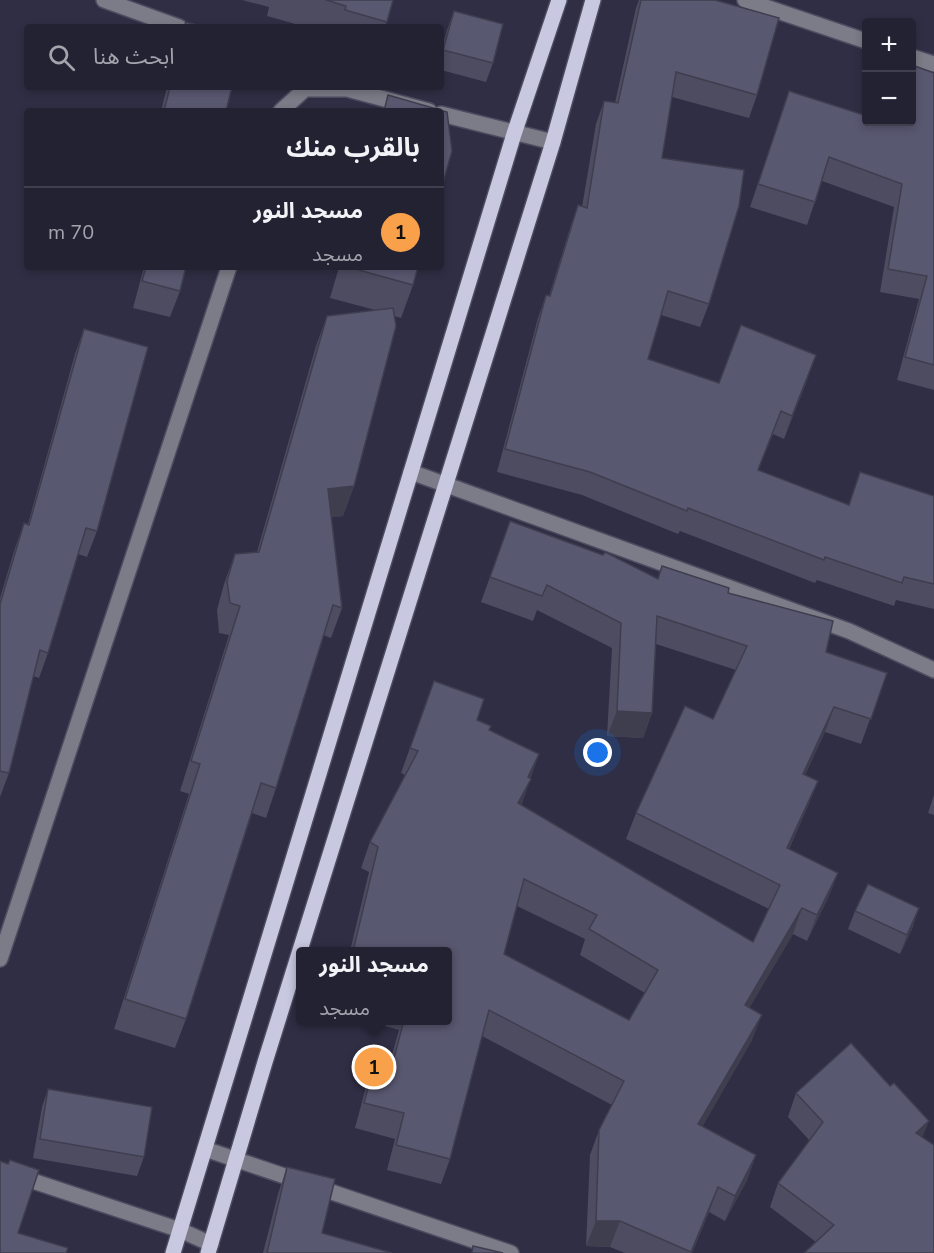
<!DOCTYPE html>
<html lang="ar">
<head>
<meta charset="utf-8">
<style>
	:root { --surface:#232233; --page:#2b2a3b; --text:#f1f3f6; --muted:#a3a4ac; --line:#403f4e; --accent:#f8a14a }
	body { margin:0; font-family:"Nunito Sans","Noto Sans Arabic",sans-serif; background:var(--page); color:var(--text); direction:rtl }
	.controls { position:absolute; right:18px; top:18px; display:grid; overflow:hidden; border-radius:6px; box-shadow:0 3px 9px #0003 }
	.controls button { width:54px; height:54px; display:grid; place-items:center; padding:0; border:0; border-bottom:2px solid var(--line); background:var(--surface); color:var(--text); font:30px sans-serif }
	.you { position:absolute; left:598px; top:753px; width:21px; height:21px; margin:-15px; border:4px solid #fff; border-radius:50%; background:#1a73e8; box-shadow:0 0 0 9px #1a73e833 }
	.badge { display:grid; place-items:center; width:39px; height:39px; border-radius:50%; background:var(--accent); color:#111; font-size:20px; font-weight:700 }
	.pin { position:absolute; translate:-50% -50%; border:3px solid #fff; box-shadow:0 2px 6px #0006 }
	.popup { position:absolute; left:296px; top:947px; width:156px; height:78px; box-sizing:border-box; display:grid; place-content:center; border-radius:6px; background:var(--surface); filter:drop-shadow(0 2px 4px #0005); font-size:20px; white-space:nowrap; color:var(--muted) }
	.popup b { font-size:22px; color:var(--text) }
	.popup::after { content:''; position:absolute; left:50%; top:100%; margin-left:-12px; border:12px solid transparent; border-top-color:var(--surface) }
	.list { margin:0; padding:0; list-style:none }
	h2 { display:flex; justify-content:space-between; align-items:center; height:78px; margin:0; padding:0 24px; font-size:26px }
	h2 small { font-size:20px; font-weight:400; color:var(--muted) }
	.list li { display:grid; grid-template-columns:39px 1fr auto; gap:18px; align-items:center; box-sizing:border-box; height:84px; padding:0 24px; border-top:2px solid var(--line) }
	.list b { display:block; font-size:22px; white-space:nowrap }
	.list p { margin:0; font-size:20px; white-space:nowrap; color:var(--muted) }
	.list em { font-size:20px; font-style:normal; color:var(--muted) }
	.icon { flex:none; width:33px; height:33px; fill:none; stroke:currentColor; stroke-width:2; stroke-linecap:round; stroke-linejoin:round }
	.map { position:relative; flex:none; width:934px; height:1253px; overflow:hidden; direction:ltr }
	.search { position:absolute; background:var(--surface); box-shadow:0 3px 9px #0003; left:24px; top:24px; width:420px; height:66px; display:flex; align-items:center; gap:15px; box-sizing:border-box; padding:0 21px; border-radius:6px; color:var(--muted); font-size:22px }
	.panel { position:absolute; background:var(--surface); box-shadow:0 3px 9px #0003; left:24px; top:108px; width:420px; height:162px; border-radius:6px; direction:rtl }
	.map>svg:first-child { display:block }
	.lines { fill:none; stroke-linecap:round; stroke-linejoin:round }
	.minor-casing { stroke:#4c4b60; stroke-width:18 }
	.major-casing { stroke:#4c4b60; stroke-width:18 }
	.minor { stroke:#7c7c88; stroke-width:15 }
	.major { stroke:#c8c8e0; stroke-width:15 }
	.wall { fill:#4d4c61; fill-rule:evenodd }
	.shaded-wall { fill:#3e3e4f }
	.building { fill:#595871; stroke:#3e3e4f; stroke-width:1.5; fill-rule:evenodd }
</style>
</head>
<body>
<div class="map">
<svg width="934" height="1253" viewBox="0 0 934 1253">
	<rect width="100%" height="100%" fill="#2f2e44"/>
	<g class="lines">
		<defs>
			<g id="minor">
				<path d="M104 0 179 27"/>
				<path d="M745 0 866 41"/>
				<path d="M912 57 934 64"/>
				<path d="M281 111 305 89H347L429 111"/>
				<path d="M441 114 553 142"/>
				<path d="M411 472 849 631 934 670"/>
				<path d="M0 959 229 267"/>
				<path d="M205 1149 511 1253"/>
				<path d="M0 1170 180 1230 211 1244"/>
			</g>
			<g id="major">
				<path d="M173 1253 514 134 559 0"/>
				<path d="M208 1253 265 1062 553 142 593 0"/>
			</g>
		</defs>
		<use href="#minor" class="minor-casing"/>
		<use href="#major" class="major-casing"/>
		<use href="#minor" class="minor"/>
		<use href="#major" class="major"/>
	</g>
	<g class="wall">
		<path d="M242 0H393L385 27H306L267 16 269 7Z"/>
		<path d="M639 0H715L757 95 749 118 672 97 662 158 709 304 700 327 661 315 648 359 719 383 808 378 784 439 773 434 758 470 849 505 860 472 934 496V609L896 600 894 606 817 580 815 583 680 531 678 534 582 495 497 472 538 318 546 295 549 296 570 228 578 205 582 207 596 124 604 101 615 103 636 8Z"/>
		<path d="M454 11 493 63 486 82 441 70V51L447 30Z"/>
		<path d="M934 73V390L897 380 919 299 880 292 894 207 822 181 807 225 750 207 789 91 867 122H912Z"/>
		<path d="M167 87H232L226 111H161Z"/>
		<path d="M144 267H186L180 291 170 317 133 308Z"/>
		<path d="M339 267H418L413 285 401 318 394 316 354 486 343 516 331 517 342 608 331 638 323 635 276 788 266 818 252 813 186 1019 175 1048 114 1029 189 794 180 791 229 635 219 633 217 610 224 584 235 554 257 552 316 346 327 316 375 310 330 298Z"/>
		<path d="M84 329 97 531 87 557 78 554 48 653 39 678 33 676 9 773 0 797V598L15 548 24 523 28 524 75 354Z"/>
		<path d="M510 521 658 579 728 593 826 652 887 673 861 744 825 732 805 775 818 781 808 806 789 849 838 873 828 898 807 941 793 934 749 1008 752 1040 702 1127 756 1155 747 1180 725 1221 709 1212 692 1253H625L610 1247 586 1246 590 1155 599 1130 612 1105 482 1036 450 1159 441 1184 387 1170 395 1139 355 1128 367 1083 376 1058 390 1062 399 1030 364 1020H447V951H350L369 872 361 868 370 842 405 775 401 773 434 681 477 720 489 730 539 754 521 805 753 942 769 909 626 839 636 813 713 719 736 670 656 644 652 713 643 738 607 736 612 648 537 610 533 621 481 602ZM517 906 585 939 580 955 645 993 629 1020 504 954Z"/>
		<path d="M934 795V815L928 813Z"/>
		<path d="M855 911 913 927 900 954 848 929Z"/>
		<path d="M48 1089 144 1157 137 1176 33 1158 42 1107Z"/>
		<path d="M796 1093 923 1138 816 1242 770 1207 778 1183 810 1141 788 1117Z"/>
		<path d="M287 1167 322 1233 392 1253H263L278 1194Z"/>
	</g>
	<g class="shaded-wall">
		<path d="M816 355 808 378 784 439 792 416Z"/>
		<path d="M354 486 343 516 317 519 328 489Z"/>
		<path d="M834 707 825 732 794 799 803 774Z"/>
		<path d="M617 711 652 713 643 738 607 736Z"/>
		<path d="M539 754 522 804 509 829 528 777Z"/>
		<path d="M818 781 808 806 777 874 787 848Z"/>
		<path d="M838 873 828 898 807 941 817 915Z"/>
		<path d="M802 908 793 934 736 1031 745 1005Z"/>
		<path d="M919 908 913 927 900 954 907 935Z"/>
		<path d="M762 1015 752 1040 689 1150 698 1124Z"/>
		<path d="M929 1121 920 1144 916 1133Z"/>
		<path d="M756 1155 747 1180 725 1221 735 1196Z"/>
		<path d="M718 1187 709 1212 692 1253H691Z"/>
		<path d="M596 1221H620L610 1247 586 1246Z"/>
	</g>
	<g class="building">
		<path d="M326 0H393L387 22 345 10 346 6Z"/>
		<path d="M641 0H715L779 18 757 95 676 72 662 158 744 170 739 206 709 304 668 291 648 359 719 383 741 325 816 355 792 416 781 411 758 470 849 505 860 472 934 496V584L904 577 902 583 825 557 824 560 688 508 687 511 590 472 505 449 546 295 550 296 578 205 587 208 604 101 618 103Z"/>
		<path d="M454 11 503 24 493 63 443 50Z"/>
		<path d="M186 22 205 27H184Z"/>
		<path d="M912 65 934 73V365L905 357 927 276 888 269 902 184 829 157 815 202 758 184 789 91 867 116V122H912Z"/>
		<path d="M170 87H232L226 111H164Z"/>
		<path d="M388 95 447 112 452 151 441 190V111H384Z"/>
		<path d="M146 267H186L180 291 142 281Z"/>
		<path d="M348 267H418L413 285Z"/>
		<path d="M393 308 396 326 354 486 328 489 342 608 333 605 276 788 261 783 186 1019 125 999 200 764 191 761 240 606 230 603 227 581 235 554 259 552 327 316Z"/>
		<path d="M84 329 148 347 97 531 86 528 48 653 40 650 9 773 0 771V604L24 523 29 525Z"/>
		<path d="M510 521 603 555 605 552 658 579 662 566 729 588 728 593 833 621 826 652 887 673 871 719 834 707 803 774 818 781 787 848 838 873 817 915 802 908 745 1005 762 1015 698 1124 756 1155 735 1196 718 1187 691 1252 620 1221H596L599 1130 624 1081 489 1010 450 1159 396 1145 404 1113 364 1103 376 1058 393 1062 404 1020H447V951H353L378 847 370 842 418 751 410 748 434 681 484 699 477 720 491 726 489 730 539 754 528 777 531 779 518 803 753 942 780 885 636 813 685 706 713 719 747 646 657 616 652 713 617 711 621 623 547 585 542 596 490 577ZM524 879 597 915 589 929 658 970 629 1020 504 954Z"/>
		<path d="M868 884 919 908 907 935 855 911Z"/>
		<path d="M851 1043 890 1086 894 1083 929 1121 916 1133 934 1145V1253H804L834 1225 778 1183 823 1122 796 1093Z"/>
		<path d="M48 1089 152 1107 144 1157 40 1139Z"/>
		<path d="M10 1160 39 1170 18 1233 68 1248 66 1253H0V1161L8 1164Z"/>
		<path d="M287 1167 335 1179 322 1233 392 1253H267Z"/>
		<path d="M473 1246 503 1253H472Z"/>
	</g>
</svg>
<div class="controls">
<button>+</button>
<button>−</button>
</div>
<div class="you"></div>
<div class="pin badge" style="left:374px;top:1067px">1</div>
<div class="popup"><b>مسجد النور</b>مسجد</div>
<div class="search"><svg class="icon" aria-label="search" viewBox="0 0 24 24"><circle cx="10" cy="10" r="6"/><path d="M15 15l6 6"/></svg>ابحث هنا</div>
<section class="panel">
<h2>بالقرب منك<small></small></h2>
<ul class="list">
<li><span class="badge">1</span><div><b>مسجد النور</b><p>مسجد</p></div><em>70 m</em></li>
</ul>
</section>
</div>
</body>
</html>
